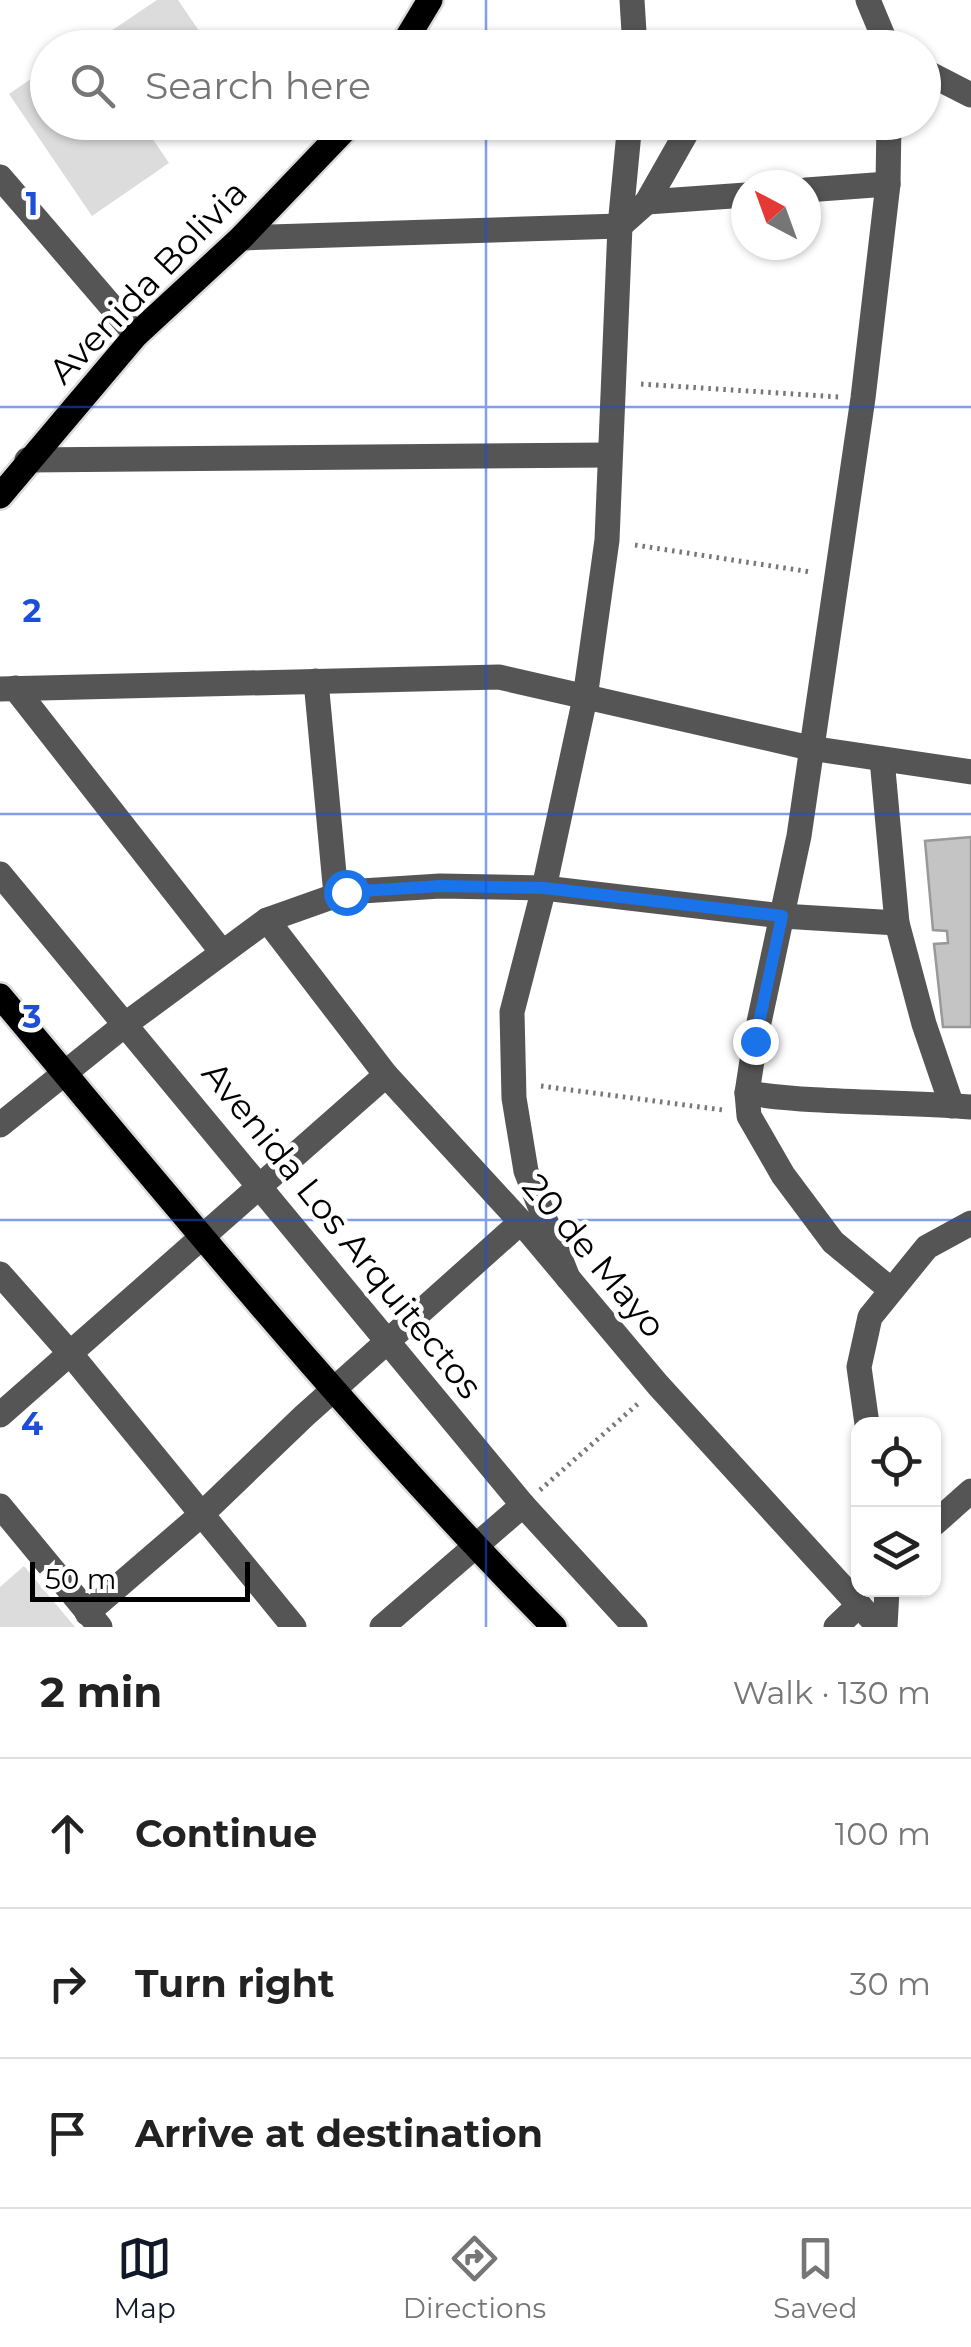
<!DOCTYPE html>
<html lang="en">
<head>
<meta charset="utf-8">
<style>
	:root { --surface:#fff; --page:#f6f6f6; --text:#222; --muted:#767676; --line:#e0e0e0; --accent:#111827 }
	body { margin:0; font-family:Montserrat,sans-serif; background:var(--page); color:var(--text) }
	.controls { position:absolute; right:30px; bottom:30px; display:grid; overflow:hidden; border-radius:20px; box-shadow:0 2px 8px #0004 }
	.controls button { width:90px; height:90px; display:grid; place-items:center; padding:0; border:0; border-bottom:2px solid var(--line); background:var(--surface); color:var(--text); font:50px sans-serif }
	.compass { position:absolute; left:731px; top:170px; width:90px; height:90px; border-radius:50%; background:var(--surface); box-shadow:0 2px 8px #0004; rotate:319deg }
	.scale { position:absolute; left:30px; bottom:25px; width:220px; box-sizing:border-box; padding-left:10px; border:5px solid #000; border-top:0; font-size:28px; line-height:35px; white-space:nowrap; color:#000; -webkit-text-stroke:8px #fff; paint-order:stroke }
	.stop { position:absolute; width:30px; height:30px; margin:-22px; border:8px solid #1a73e8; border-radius:50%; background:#fff }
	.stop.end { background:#1a73e8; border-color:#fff; box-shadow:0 2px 10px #0008 }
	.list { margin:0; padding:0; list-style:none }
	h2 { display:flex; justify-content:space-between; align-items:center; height:130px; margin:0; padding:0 40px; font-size:42px }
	h2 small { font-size:32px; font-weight:400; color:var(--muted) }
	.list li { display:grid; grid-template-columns:65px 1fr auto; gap:30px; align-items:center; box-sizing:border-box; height:150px; padding:0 40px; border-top:2px solid var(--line) }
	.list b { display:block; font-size:38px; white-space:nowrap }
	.list em { font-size:32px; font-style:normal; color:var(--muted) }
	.icon { flex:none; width:55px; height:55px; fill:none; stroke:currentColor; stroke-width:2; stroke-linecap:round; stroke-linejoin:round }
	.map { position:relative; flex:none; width:971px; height:1627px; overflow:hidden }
	.search { position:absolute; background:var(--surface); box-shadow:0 2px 8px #0004; left:30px; right:30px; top:30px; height:110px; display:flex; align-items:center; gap:25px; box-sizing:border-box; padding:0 35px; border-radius:55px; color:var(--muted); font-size:38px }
	.sheet { height:580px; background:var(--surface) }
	nav { display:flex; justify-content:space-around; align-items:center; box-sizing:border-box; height:140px; border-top:2px solid var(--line); background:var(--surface); font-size:28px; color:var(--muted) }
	nav a { display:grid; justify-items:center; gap:5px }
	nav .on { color:var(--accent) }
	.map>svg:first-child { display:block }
	.green { fill:#dcdcdc }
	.building { fill:#c4c4c4; stroke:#999; stroke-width:2.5 }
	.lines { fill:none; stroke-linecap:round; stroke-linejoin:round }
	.major-casing { stroke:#dbdbdb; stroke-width:30 }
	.path { stroke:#777; stroke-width:5; stroke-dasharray:2.5 5; stroke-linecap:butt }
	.minor { stroke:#555; stroke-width:25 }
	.major { stroke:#000; stroke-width:25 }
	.route { stroke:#1a73e8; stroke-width:12 }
	.grid { fill:none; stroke:#1d4ed8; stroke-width:2.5; stroke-opacity:0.55 }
	.labels { text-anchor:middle; stroke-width:9; stroke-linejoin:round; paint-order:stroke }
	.street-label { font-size:35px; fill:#000; stroke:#fff }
	.grid-label { font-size:32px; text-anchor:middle; font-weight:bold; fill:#1d4ed8; stroke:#fff; stroke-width:9; stroke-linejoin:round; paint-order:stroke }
</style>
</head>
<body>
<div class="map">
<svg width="971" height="1627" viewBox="0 0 971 1627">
	<rect width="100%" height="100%" fill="#fff"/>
	<g class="green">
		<path d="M157 0H178L210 47H109L102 37Z"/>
		<path d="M47 68 48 122 142 123 169 163 92 216 9 94Z"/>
		<path d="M24 1566 75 1627H0V1587Z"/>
	</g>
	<path class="building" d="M971 837V1027H943L934 944 948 943 947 931 933 930 925 841Z"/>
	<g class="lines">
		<defs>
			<g id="major">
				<path d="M401 48 430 0"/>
				<path d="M0 496 136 335 241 238 352 122"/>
				<path d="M0 996C180 1210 357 1428 554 1627"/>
			</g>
		</defs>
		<use href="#major" class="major-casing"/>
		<g class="path">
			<path d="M641 384 839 397"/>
			<path d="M635 545 811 572"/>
			<path d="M541 1086 723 1110"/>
			<path d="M540 1490 641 1401"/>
		</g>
		<g class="minor">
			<path d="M632 0 635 48"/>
			<path d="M868 0 888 48"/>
			<path d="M924 71 971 95"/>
			<path d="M889 122 888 184 863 398 799 836 755 1041 747 1093 749 1116 783 1175 833 1242 890 1289"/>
			<path d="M0 177 136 335"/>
			<path d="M806 190 888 184"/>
			<path d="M647 202 746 195"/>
			<path d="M241 238 620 226 647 202 689 128 698 122"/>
			<path d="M27 460 609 455"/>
			<path d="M316 681 336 895"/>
			<path d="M15 688 222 952"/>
			<path d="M0 689 499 677 810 748 971 772"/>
			<path d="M882 759 897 923 924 1024 952 1106"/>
			<path d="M0 874 523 1505 635 1627"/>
			<path d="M267 920 386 1075 521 1222 658 1385 879 1627"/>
			<path d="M747 1093C821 1104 896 1101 971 1107"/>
			<path d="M0 1125 127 1023 267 920 346 892 440 886 544 888 782 916 897 923"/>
			<path d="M0 1274 69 1352 294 1627"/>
			<path d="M568 1278 526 1171 514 1098 512 1012 544 888 585 698 607 540 620 226 630 122"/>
			<path d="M0 1415 386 1075"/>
			<path d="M867 1424 859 1367 870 1317 927 1247 971 1223"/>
			<path d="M0 1506 100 1627"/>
			<path d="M934 1524 971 1491"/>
			<path d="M87 1613 202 1514 304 1416 521 1222"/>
			<path d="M382 1627 523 1505"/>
			<path d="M836 1627 859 1605"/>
			<path d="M885 1627 887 1590"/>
		</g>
		<use href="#major" class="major"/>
	</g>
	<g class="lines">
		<path class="route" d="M346 892 440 886 544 888 782 916 755 1041"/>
	</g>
	<path class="grid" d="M486 0V48M486 122V1627M0 407H971M0 814H971M0 1220H971"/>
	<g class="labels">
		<g class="street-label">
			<text transform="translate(148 282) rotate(-46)" y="12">Avenida Bolivia</text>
			<text transform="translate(342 1230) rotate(51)" y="12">Avenida Los Arquitectos</text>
			<text transform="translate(594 1256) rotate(50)" y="12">20 de Mayo</text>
		</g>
	</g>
	<g class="grid-label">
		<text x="32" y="215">1</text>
		<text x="32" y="622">2</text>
		<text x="32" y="1028">3</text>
		<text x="32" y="1435">4</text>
	</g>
</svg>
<div class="controls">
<button><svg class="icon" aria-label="locate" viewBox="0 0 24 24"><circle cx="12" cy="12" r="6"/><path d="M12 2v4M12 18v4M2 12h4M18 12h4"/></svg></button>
<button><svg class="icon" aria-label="layers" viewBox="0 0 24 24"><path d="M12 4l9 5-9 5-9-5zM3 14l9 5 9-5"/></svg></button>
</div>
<svg class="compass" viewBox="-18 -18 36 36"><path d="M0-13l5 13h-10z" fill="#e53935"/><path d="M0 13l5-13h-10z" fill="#767676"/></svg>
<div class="scale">50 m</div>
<div class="stop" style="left:346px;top:892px"></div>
<div class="stop end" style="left:755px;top:1041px"></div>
<div class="search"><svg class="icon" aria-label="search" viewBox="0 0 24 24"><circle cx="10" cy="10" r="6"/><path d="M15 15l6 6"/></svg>Search here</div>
</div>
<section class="sheet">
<h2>2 min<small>Walk · 130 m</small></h2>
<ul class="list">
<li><svg class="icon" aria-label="ahead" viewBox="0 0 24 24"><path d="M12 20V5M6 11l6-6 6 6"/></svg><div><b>Continue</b></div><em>100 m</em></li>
<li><svg class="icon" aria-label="right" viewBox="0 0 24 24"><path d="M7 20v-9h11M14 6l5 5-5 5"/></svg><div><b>Turn right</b></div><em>30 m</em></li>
<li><svg class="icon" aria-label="arrive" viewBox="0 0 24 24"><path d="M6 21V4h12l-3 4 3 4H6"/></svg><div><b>Arrive at destination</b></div></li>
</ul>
</section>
<nav>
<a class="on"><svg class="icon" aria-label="map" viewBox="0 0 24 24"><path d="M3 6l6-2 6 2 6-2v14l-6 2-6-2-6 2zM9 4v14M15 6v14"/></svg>Map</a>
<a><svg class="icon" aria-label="directions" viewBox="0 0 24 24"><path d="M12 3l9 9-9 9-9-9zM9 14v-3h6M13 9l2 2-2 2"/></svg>Directions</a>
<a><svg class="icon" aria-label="saved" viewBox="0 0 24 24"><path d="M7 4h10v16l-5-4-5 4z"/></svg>Saved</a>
</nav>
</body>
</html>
